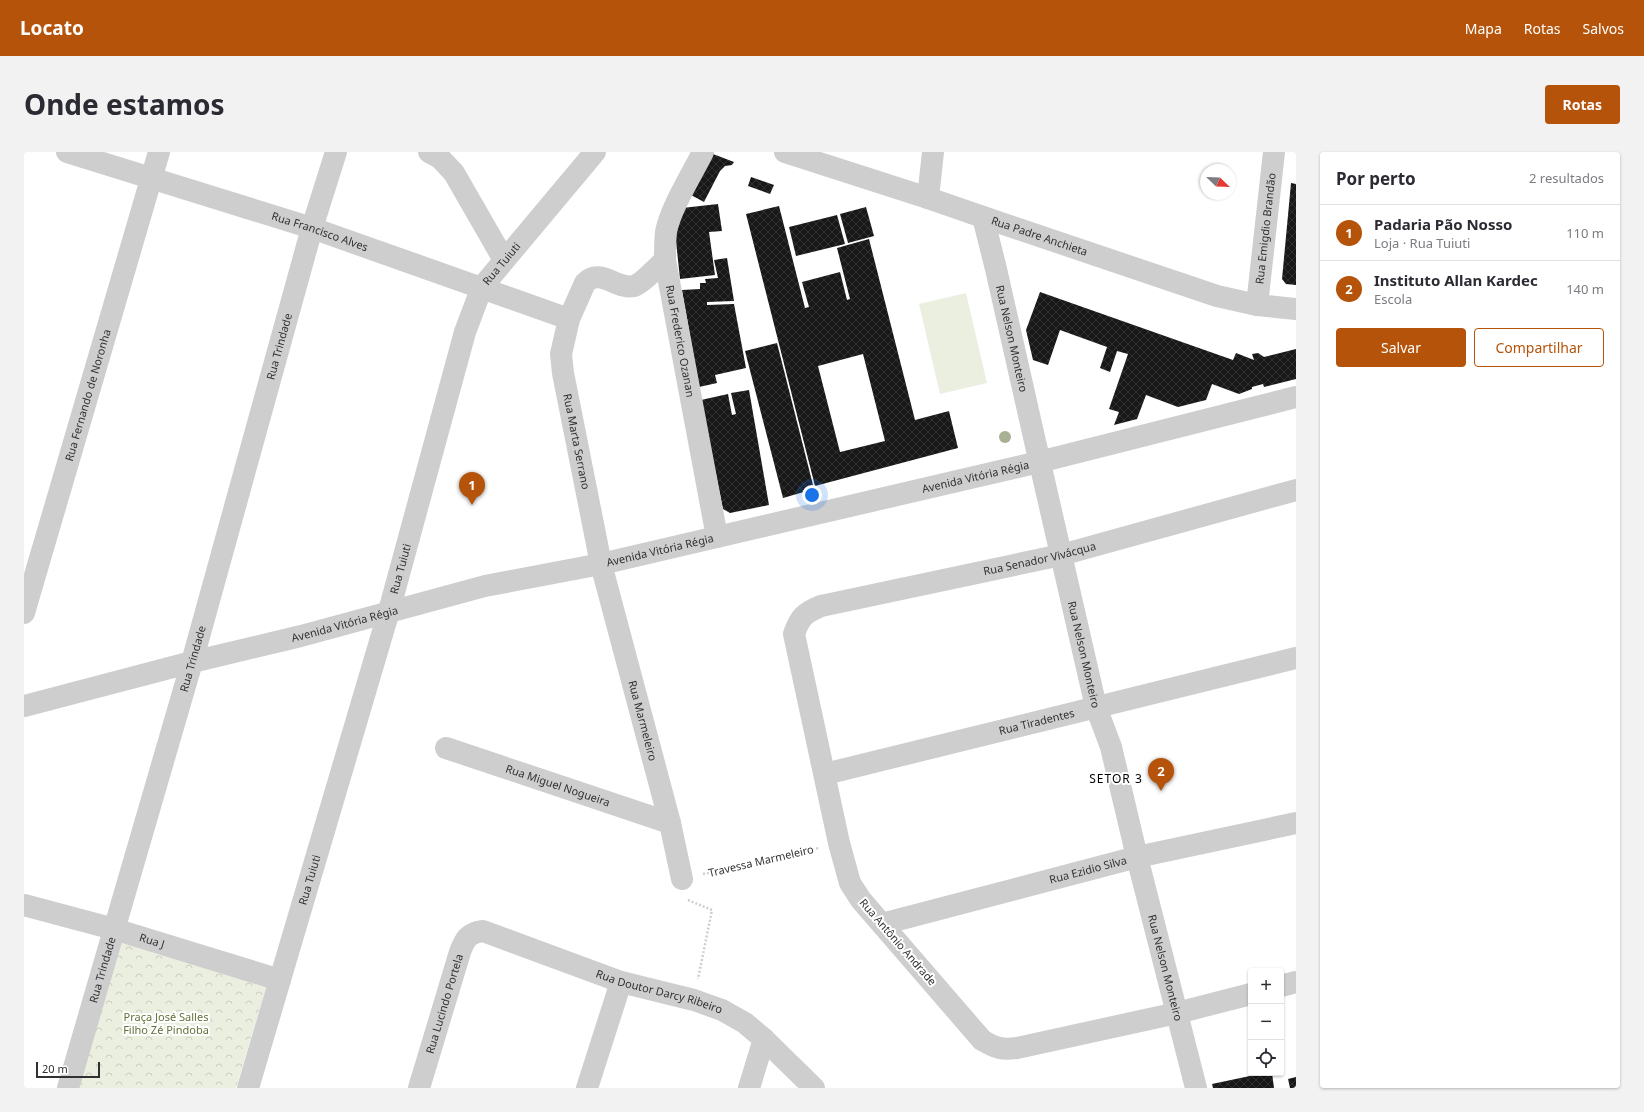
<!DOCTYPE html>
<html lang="pt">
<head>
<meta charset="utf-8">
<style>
	:root { --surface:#fff; --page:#f2f2f3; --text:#2b2b33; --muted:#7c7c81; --line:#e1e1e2; --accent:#b45309 }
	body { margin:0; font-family:"Noto Sans",sans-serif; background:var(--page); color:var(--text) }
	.controls { position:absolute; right:12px; bottom:12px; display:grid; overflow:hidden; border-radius:4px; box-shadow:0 1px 3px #0004 }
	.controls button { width:36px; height:36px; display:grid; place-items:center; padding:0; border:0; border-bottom:1px solid var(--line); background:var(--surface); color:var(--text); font:20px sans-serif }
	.compass { position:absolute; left:1176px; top:12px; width:36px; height:36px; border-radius:50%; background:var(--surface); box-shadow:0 1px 3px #0004; rotate:113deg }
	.scale { position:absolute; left:12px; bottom:10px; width:64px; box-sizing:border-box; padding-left:4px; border:2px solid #313131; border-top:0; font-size:11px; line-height:14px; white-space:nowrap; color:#313131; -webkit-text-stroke:3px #fff; paint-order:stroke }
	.you { position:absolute; left:788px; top:343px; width:14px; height:14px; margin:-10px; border:3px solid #fff; border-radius:50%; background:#1a73e8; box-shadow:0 0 0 6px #1a73e833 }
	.badge { display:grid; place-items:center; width:26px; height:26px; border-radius:50%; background:var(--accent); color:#fff; font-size:13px; font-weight:700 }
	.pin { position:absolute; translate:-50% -33px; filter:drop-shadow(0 1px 2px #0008) }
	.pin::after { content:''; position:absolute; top:21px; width:14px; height:12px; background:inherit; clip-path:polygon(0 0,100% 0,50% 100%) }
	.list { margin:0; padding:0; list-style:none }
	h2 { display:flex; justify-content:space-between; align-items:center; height:52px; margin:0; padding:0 16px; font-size:17px }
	h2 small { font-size:13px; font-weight:400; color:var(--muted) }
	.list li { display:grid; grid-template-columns:26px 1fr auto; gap:12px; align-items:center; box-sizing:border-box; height:56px; padding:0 16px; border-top:1px solid var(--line) }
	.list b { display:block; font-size:15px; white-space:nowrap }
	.list p { margin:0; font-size:13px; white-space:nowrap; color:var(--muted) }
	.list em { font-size:13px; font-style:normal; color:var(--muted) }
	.actions { display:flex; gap:8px; padding:12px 16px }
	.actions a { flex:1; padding:9px 0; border:1px solid var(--accent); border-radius:4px; text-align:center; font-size:14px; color:var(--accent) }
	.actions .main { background:var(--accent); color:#fff }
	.icon { flex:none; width:22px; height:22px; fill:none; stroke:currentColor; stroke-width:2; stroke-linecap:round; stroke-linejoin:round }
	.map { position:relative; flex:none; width:1272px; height:936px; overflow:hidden; border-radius:4px }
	header { display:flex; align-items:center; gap:24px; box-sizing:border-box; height:56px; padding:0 20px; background:var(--accent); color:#fff }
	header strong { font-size:19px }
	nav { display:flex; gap:22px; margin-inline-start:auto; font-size:14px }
	.intro { display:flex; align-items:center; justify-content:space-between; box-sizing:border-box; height:96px; padding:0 24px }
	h1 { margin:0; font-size:28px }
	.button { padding:10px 18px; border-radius:4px; background:var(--accent); color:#fff; font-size:14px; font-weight:700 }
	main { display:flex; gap:24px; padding:0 24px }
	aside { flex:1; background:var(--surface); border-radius:4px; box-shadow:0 1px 3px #0004 }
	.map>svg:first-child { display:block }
	.grass { fill:#ebefdf }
	.park { fill:url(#park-crowns) }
	.building { fill:url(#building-cross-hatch); fill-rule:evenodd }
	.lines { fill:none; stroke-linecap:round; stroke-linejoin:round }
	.path { stroke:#cecece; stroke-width:2.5; stroke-dasharray:2 2; stroke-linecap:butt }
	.minor { stroke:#cecece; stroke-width:22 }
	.tree { fill:#a8b193 }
	.labels { text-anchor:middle; stroke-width:4; stroke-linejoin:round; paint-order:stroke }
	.street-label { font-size:11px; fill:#313131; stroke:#fff }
	.park-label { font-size:11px; fill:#61723a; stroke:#fff }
	.neighbourhood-label { font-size:12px; letter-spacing:1px; fill:#000; stroke:#fff }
</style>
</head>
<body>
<header>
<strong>Locato</strong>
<nav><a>Mapa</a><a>Rotas</a><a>Salvos</a></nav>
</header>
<div class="intro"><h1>Onde estamos</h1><a class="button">Rotas</a></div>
<main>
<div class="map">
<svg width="1272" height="936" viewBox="0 0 1272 936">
	<defs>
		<pattern id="park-crowns" width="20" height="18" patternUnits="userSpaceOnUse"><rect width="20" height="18" fill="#ebefdf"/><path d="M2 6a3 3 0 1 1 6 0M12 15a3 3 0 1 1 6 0" fill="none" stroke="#cacdc0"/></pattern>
		<pattern id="building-cross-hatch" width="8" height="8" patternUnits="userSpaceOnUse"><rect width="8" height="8" fill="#181818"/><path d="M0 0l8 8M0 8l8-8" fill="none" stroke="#313131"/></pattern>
	</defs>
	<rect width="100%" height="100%" fill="#fff"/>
	<path class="grass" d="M942 141 963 231 916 242 895 152Z"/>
	<path class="park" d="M97 790 243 833 212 936H54Z"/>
	<g class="building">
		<path d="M689 2 710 10 708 13 701 14 696 19 680 50 667 43Z"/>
		<path d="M727 25 750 33 746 42 724 34Z"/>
		<path d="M1267 31 1272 32V133L1262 132 1258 127Z"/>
		<path d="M694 52 698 79 685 80 691 123 656 127 651 80 658 56Z"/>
		<path d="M755 54 781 156 785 155 778 130 816 120 823 148 826 147 813 96 845 87 891 268 925 259 934 296 791 334 722 62ZM839 202 861 289 816 300 794 214Z"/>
		<path d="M842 55 850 84 824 91 816 62Z"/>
		<path d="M813 63 821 92 772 104 765 75Z"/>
		<path d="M703 106 710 149 683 150V153L710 152 722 216 691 223 693 231 675 235 658 138 676 137V131H682L681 127 694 126 690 108Z"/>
		<path d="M1016 140 1209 208 1212 201 1230 208 1228 202 1234 201 1240 205 1272 197V227L1240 235 1239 232 1228 235V237L1215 242 1188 232 1182 248 1154 255 1122 243 1113 267 1090 273 1095 260 1085 257 1104 202 1093 199 1086 220 1076 216 1083 195 1036 178 1024 213 1009 208 1002 178Z"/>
		<path d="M753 191 790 337 759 346 721 199Z"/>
		<path d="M725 238 745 353 706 361 699 357 677 248 704 242 708 263 712 262 707 241Z"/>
		<path d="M1240 921H1248L1250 936H1189L1188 932Z"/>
		<path d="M1272 925V936H1266L1264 927Z"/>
	</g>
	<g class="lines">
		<g class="path">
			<path d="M679 722 795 696"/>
			<path d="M664 748 688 758 674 827"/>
		</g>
		<g class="minor">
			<path id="s1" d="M43 0 288 76 545 167"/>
			<path d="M405 0 416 6 430 21 480 108"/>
			<path id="s2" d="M679 0C668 22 646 57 642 80 641 89 641 99 641 108L693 385"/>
			<path id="s3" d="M761 0 904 46 959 65 1193 144 1233 153 1272 157"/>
			<path d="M904 46 909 0"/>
			<path id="s4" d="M959 65 972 117 1010 285 1072 555 1087 595 1113 705 1172 936"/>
			<path id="s5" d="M641 108C634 114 619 131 610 134 593 138 576 115 561 131L545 167 537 202 539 221 577 412 646 671 658 727"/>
			<path id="s6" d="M1233 153 1250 0"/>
			<path id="s7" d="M0 461 135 0"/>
			<path id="s8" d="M0 554 168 510 277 484 461 434 577 412 1015 310 1272 245"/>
			<path id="s9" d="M422 596 646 671"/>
			<path id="s10" d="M801 622 1272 506"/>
			<path id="s11" d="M0 753 90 777 256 828"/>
			<path id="s12" d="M858 772 1113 705 1272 671"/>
			<path d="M1257 834 1272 830"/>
			<path id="s13" d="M1227 842 1153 861 993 896C978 898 971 896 958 888L837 748 826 731 815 691 770 482C776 465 780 461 797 454L1037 403 1272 338"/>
			<path id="s14" d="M44 936 168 510 288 76 312 0"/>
			<path id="s15" d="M224 936 365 459 441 180 458 135 571 0"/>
			<path id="s16" d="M395 936 436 800C441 787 444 781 459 779L597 830 670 848 698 858 721 871 740 887 790 936"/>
			<path d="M563 936 597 830"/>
			<path d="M725 936 740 887"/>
		</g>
	</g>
	<circle class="tree" cx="981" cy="285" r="6"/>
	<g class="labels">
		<g class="street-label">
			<text dy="4" stroke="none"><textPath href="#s6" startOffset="77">Rua Emigdio Brandão</textPath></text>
			<text dy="4" stroke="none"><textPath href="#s1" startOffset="265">Rua Francisco Alves</textPath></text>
			<text dy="4" stroke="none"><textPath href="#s3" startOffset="268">Rua Padre Anchieta</textPath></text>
			<text dy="4" stroke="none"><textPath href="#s15" startOffset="865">Rua Tuiuti</textPath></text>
			<text dy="4" stroke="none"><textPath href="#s4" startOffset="125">Rua Nelson Monteiro</textPath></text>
			<text dy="4" stroke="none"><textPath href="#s2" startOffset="199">Rua Frederico Ozanan</textPath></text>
			<text dy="4" stroke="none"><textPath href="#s14" startOffset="771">Rua Trindade</textPath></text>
			<text dy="4" stroke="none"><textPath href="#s7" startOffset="227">Rua Fernando de Noronha</textPath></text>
			<text dy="4" stroke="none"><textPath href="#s5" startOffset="257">Rua Marta Serrano</textPath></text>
			<text dy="4" stroke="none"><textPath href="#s8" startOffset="979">Avenida Vitória Régia</textPath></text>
			<text dy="4" stroke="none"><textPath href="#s8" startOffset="655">Avenida Vitória Régia</textPath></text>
			<text dy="4" stroke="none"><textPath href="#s13" startOffset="1002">Rua Senador Vivácqua</textPath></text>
			<text dy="4" stroke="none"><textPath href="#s15" startOffset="541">Rua Tuiuti</textPath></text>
			<text dy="4" stroke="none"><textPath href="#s8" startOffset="331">Avenida Vitória Régia</textPath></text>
			<text dy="4" stroke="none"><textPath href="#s4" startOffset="449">Rua Nelson Monteiro</textPath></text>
			<text dy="4" stroke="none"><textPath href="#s14" startOffset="447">Rua Trindade</textPath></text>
			<text dy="4" stroke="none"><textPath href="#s5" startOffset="544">Rua Marmeleiro</textPath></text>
			<text dy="4" stroke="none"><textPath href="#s10" startOffset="218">Rua Tiradentes</textPath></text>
			<text dy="4" stroke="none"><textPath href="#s9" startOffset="118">Rua Miguel Nogueira</textPath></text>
			<text transform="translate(737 709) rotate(-13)" y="4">Travessa Marmeleiro</text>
			<text dy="4" stroke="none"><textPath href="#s12" startOffset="213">Rua Ezidio Silva</textPath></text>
			<text dy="4" stroke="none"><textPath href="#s15" startOffset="217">Rua Tuiuti</textPath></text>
			<text dy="4" stroke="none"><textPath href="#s11" startOffset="133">Rua J</textPath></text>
			<text transform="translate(874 790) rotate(49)" y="4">Rua Antônio Andrade</text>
			<text dy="4" stroke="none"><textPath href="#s4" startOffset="773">Rua Nelson Monteiro</textPath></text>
			<text dy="4" stroke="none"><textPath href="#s14" startOffset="123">Rua Trindade</textPath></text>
			<text dy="4" stroke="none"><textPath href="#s16" startOffset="362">Rua Doutor Darcy Ribeiro</textPath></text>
			<text dy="4" stroke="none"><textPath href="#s16" startOffset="88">Rua Lucindo Portela</textPath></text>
		</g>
		<g class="park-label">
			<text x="142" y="869">Praça José Salles<tspan x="142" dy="13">Filho Zé Pindoba</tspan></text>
		</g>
		<g class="neighbourhood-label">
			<text x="1092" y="631">SETOR 3</text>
		</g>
	</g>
</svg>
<div class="controls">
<button>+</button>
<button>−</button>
<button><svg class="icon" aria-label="locate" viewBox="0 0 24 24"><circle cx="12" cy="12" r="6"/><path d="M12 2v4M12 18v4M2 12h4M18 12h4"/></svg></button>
</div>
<svg class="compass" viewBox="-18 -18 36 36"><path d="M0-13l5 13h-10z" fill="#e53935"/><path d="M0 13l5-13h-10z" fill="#7c7c81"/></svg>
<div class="scale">20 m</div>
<div class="you"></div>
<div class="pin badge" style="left:448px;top:353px">1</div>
<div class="pin badge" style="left:1137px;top:639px">2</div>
</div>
<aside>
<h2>Por perto<small>2 resultados</small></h2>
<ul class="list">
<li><span class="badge">1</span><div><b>Padaria Pão Nosso</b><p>Loja · Rua Tuiuti</p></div><em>110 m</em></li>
<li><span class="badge">2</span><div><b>Instituto Allan Kardec</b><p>Escola</p></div><em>140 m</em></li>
</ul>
<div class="actions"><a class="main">Salvar</a><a>Compartilhar</a></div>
</aside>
</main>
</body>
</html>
